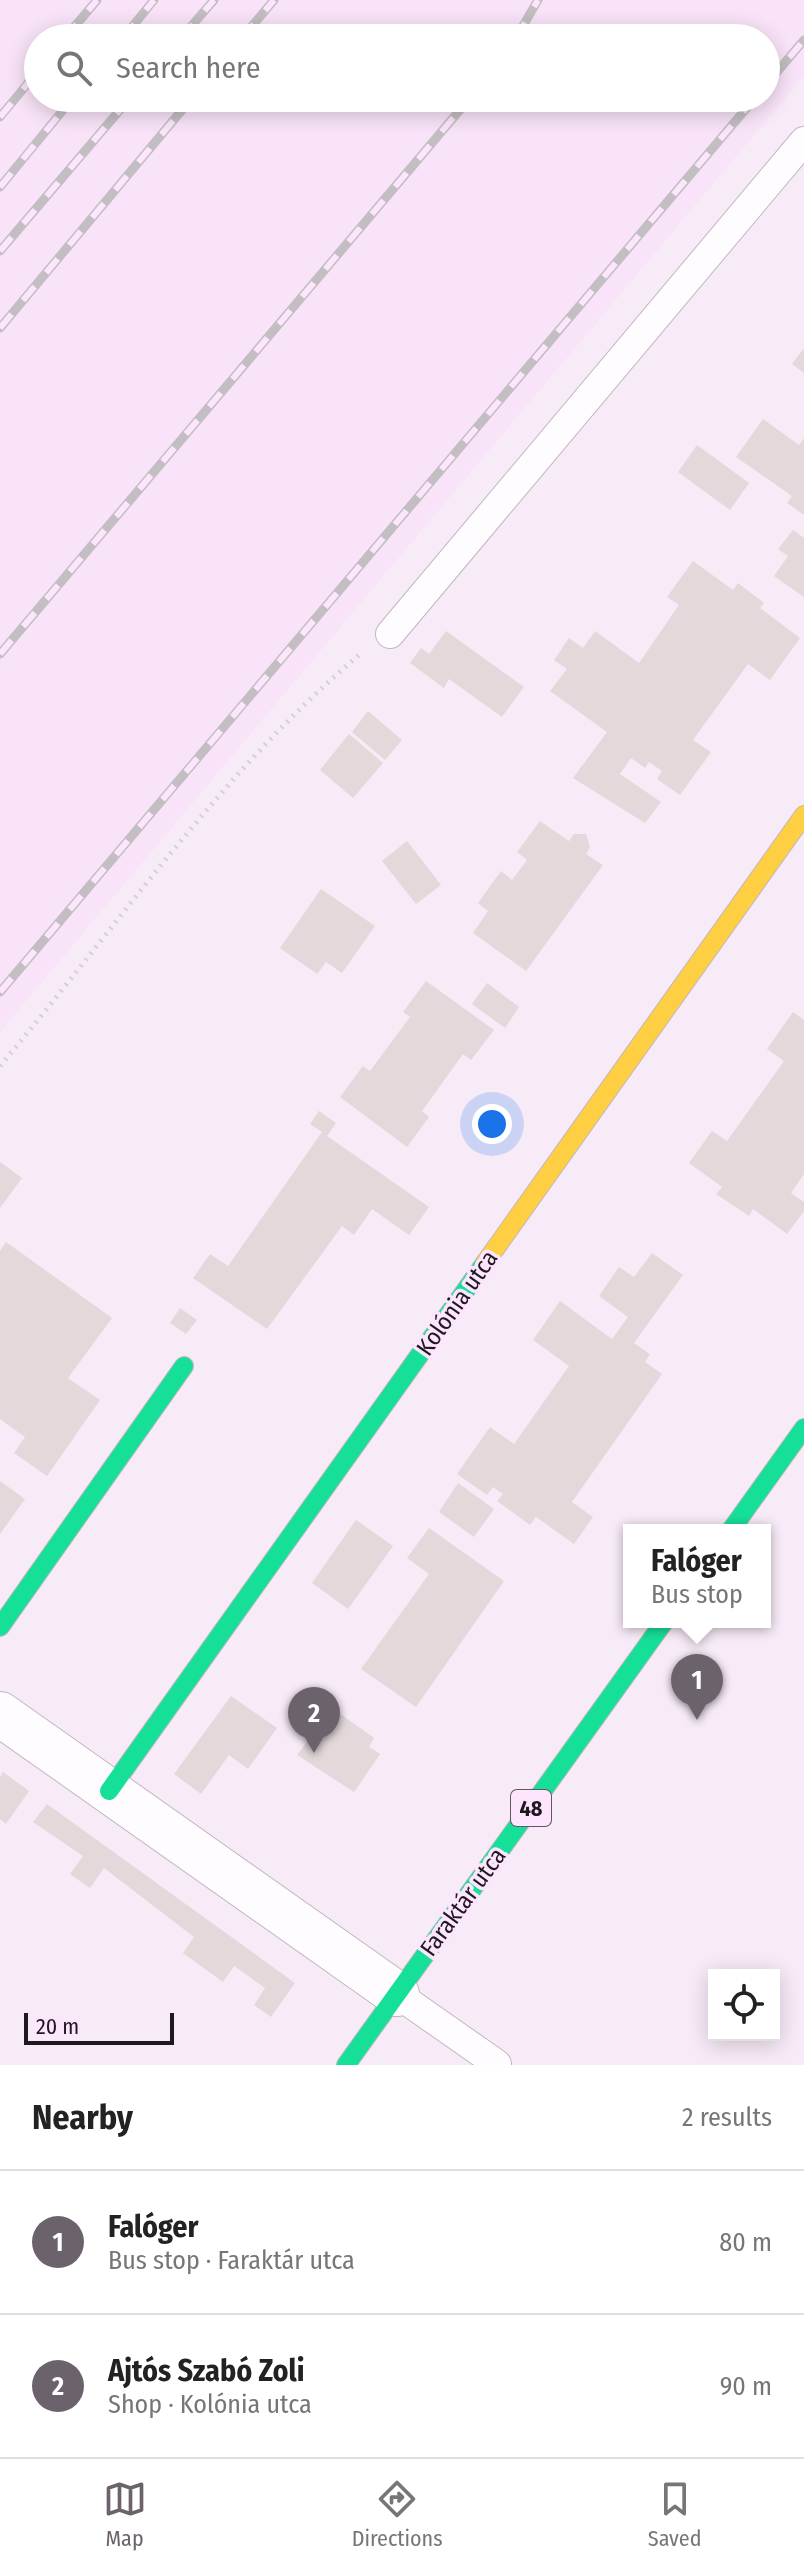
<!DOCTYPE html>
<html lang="en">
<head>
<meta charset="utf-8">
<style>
	:root { --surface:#fff; --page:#f2f2f2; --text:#222; --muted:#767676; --line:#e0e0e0; --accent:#6c626c }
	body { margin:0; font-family:"Fira Sans Condensed",sans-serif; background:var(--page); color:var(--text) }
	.controls { position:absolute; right:24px; bottom:24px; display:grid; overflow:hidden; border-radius:0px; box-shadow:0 4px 20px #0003 }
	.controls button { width:72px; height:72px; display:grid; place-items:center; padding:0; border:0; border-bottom:2px solid var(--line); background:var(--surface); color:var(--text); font:40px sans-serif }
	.scale { position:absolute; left:24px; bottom:20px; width:150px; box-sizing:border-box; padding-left:8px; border:4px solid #201820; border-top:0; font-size:22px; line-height:28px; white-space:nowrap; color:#201820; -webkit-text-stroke:6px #fde6fd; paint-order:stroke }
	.you { position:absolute; left:492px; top:1124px; width:28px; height:28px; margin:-20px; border:6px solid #fff; border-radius:50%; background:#1a73e8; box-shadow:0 0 0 12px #1a73e833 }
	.badge { display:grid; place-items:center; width:52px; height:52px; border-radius:50%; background:var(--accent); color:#fff; font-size:26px; font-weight:700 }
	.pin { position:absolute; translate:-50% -66px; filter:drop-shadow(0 2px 4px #0008) }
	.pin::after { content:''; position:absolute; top:42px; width:28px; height:24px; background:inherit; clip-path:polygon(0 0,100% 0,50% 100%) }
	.popup { position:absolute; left:623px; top:1524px; width:148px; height:104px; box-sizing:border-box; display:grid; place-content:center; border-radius:0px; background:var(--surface); filter:drop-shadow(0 2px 6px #0005); font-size:26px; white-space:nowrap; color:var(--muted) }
	.popup b { font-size:30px; color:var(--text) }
	.popup::after { content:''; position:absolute; left:50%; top:100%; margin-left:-16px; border:16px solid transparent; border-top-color:var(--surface) }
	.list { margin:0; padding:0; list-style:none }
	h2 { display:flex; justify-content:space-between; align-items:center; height:104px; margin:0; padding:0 32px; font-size:34px }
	h2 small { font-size:26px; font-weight:400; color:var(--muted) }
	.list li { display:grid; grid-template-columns:52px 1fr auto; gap:24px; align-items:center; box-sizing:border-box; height:144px; padding:0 32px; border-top:2px solid var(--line) }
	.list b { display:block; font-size:30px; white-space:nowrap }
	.list p { margin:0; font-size:26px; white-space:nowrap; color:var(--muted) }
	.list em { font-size:26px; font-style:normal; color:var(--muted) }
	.icon { flex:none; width:44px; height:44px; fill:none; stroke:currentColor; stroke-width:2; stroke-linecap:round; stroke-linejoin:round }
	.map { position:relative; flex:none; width:804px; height:2065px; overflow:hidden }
	.search { position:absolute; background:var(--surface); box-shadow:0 4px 20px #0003; left:24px; right:24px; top:24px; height:88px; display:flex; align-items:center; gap:20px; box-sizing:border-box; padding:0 28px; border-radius:44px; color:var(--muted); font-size:30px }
	.sheet { height:392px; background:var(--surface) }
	nav { display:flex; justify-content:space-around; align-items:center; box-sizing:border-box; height:112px; border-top:2px solid var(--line); background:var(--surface); font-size:22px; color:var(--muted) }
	nav a { display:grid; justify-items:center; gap:4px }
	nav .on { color:var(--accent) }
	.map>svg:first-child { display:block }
	.built { fill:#f9e3f8; fill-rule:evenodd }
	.building { fill:#e3d8da }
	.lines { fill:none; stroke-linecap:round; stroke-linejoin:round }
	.lane-casing { stroke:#c1b7c1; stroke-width:30 }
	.street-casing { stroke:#c1b7c1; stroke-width:46 }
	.fast-casing { stroke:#c1b7c1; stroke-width:20 }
	.slow-casing { stroke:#c1b7c1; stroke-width:20 }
	.path { stroke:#d4d1d4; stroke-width:5; stroke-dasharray:2 6; stroke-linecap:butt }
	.lane { stroke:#fefcfe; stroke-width:28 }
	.street { stroke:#fefcfe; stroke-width:44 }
	.fast { stroke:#16e098; stroke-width:18 }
	.slow { stroke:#ffcf43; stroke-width:18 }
	.rail-casing { stroke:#c2bec2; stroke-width:9 }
	.rail { stroke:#fde6fd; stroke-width:6; stroke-dasharray:18; stroke-linecap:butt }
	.labels { text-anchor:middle; stroke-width:7; stroke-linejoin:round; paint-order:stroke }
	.shield { fill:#fde6fd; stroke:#625662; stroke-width:2 }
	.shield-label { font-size:22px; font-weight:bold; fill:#201820 }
	.street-label { font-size:24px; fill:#201820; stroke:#fde6fd }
</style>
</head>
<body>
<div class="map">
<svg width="804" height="2065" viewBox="0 0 804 2065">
	<rect width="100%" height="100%" fill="#f8ebf8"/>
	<path class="built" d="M0 0H804V76L0 1032ZM766 38V98H38V38Z"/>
	<g class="building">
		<path d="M804 348V373L792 364Z"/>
		<path d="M763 419 799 445 804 438V515L787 503 792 496 736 457Z"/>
		<path d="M697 445 749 483 730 510 678 472Z"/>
		<path d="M793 530 804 538V597L774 576 788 556 778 549Z"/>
		<path d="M693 561 733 590 738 583 764 603 760 608 800 638 770 680 748 664 693 740 711 752 680 795 657 779 662 771 649 762 645 768 631 758 620 774 661 802 645 823 573 778 607 732 550 691 567 669 554 660 569 638 583 648 595 631 639 663 679 605 667 597Z"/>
		<path d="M446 631 524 687 502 717 449 679 444 688 410 663 421 648 429 654Z"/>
		<path d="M368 711 402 740 385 760 352 732Z"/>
		<path d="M349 734 383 763 353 798 320 770Z"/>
		<path d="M540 821 569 841 574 834H586L590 847 586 854 603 865 526 971 473 933 488 911 478 903 501 871 512 880 527 860 517 852Z"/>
		<path d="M407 841 441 885 416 904 382 861Z"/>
		<path d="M321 889 375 926 342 973 326 962 317 974 280 948Z"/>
		<path d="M426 981 494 1030 471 1060 463 1054 422 1111 429 1117 407 1147 340 1097 363 1066 370 1071 410 1017 403 1012Z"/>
		<path d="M487 983 519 1007 505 1028 472 1004Z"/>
		<path d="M793 1012 804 1020V1174L791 1193 804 1202V1211L787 1234 753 1209 749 1216 716 1194 722 1187 689 1163 712 1131 727 1141 784 1061 767 1049Z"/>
		<path d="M319 1111 336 1123 327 1136 429 1207 409 1235 372 1209 354 1235 342 1226 267 1329 193 1278 210 1254 228 1266 322 1132 310 1124Z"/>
		<path d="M0 1162 22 1178 0 1208Z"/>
		<path d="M6 1242 112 1318 68 1378 100 1400 47 1476 14 1453 25 1437 0 1419V1251Z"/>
		<path d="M652 1253 683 1275 634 1343 650 1354 645 1362 662 1374 572 1502 593 1517 574 1544 536 1517 530 1525 497 1501 503 1494 493 1487 487 1495 457 1474 490 1427 514 1444 569 1366 533 1340 560 1301 612 1339 628 1317 599 1296 619 1267 634 1277Z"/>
		<path d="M180 1308 197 1320 186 1334 170 1323Z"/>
		<path d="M0 1481 25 1499 0 1534Z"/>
		<path d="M458 1483 494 1509 474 1537 439 1512Z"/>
		<path d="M356 1520 393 1546 348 1609 312 1583Z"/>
		<path d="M429 1528 504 1581 416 1707 361 1669 429 1574 407 1558Z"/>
		<path d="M231 1696 277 1728 248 1769 229 1755 201 1794 174 1774Z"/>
		<path d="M332 1708 374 1738 369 1747 380 1754 354 1792 297 1755Z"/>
		<path d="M3 1772 29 1791 6 1824 0 1819V1777Z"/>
		<path d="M47 1804 295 1983 271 2017 254 2005 265 1988 234 1966 223 1982 183 1953 194 1937 104 1868 90 1888 70 1874 83 1856 33 1822Z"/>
	</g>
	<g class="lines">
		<defs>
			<g id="lane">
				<path d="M390 634 804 141"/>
				<path d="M397 1994 497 2064"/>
			</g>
			<path id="street" d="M0 1714 397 1994"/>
			<g id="fast">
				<path d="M731 1530 804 1428"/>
				<path d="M0 1627 184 1366"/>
				<path d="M109 1791 485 1263"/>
				<path d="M346 2065 664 1622"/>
			</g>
			<path id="slow" d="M485 1263 804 815"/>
		</defs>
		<use href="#lane" class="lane-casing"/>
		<use href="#street" class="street-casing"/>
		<use href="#fast" class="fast-casing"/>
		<use href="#slow" class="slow-casing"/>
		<path class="path" d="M0 1066C117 927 220 773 359 655"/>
		<use href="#lane" class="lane"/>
		<use href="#street" class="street"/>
		<use href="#fast" class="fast"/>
		<use href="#slow" class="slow"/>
		<defs>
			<g id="rail">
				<path d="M65 38 97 0"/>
				<path d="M123 38 154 0"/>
				<path d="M181 38 214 0"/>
				<path d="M242 38 274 0"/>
				<path d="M516 38 538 0"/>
				<path d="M766 85 804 40"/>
				<path d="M0 117 38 71"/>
				<path d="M0 187 73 98"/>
				<path d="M0 251 130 98"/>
				<path d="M0 328 192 98"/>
				<path d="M0 654 470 98"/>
				<path d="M0 992 755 98"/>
			</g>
		</defs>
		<use href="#rail" class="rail-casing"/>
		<use href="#rail" class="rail"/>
	</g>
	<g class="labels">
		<rect class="shield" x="511" y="1790" width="40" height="36" rx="6"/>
		<g class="shield-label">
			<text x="531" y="1816">48</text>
		</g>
		<g class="street-label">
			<text transform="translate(457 1303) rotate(-55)" y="8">Kolónia utca</text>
			<text transform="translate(463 1902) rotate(-54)" y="8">Faraktár utca</text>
		</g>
	</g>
</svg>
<div class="controls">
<button><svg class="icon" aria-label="locate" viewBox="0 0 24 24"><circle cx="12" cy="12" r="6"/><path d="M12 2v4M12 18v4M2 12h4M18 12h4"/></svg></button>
</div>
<div class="scale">20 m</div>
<div class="you"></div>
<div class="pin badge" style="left:697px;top:1720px">1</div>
<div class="popup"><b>Falóger</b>Bus stop</div>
<div class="pin badge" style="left:314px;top:1753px">2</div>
<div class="search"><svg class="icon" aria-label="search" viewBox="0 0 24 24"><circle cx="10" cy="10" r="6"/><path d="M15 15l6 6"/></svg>Search here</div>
</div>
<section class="sheet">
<h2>Nearby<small>2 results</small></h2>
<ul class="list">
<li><span class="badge">1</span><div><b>Falóger</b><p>Bus stop · Faraktár utca</p></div><em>80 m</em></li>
<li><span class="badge">2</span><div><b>Ajtós Szabó Zoli</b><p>Shop · Kolónia utca</p></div><em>90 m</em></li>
</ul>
</section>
<nav>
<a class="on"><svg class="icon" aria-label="map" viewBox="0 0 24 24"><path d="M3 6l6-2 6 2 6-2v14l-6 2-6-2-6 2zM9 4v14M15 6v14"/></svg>Map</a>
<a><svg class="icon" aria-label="directions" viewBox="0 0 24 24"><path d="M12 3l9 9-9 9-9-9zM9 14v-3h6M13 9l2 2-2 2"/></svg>Directions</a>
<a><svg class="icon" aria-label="saved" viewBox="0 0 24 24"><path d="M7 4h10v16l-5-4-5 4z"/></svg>Saved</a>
</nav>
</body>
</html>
